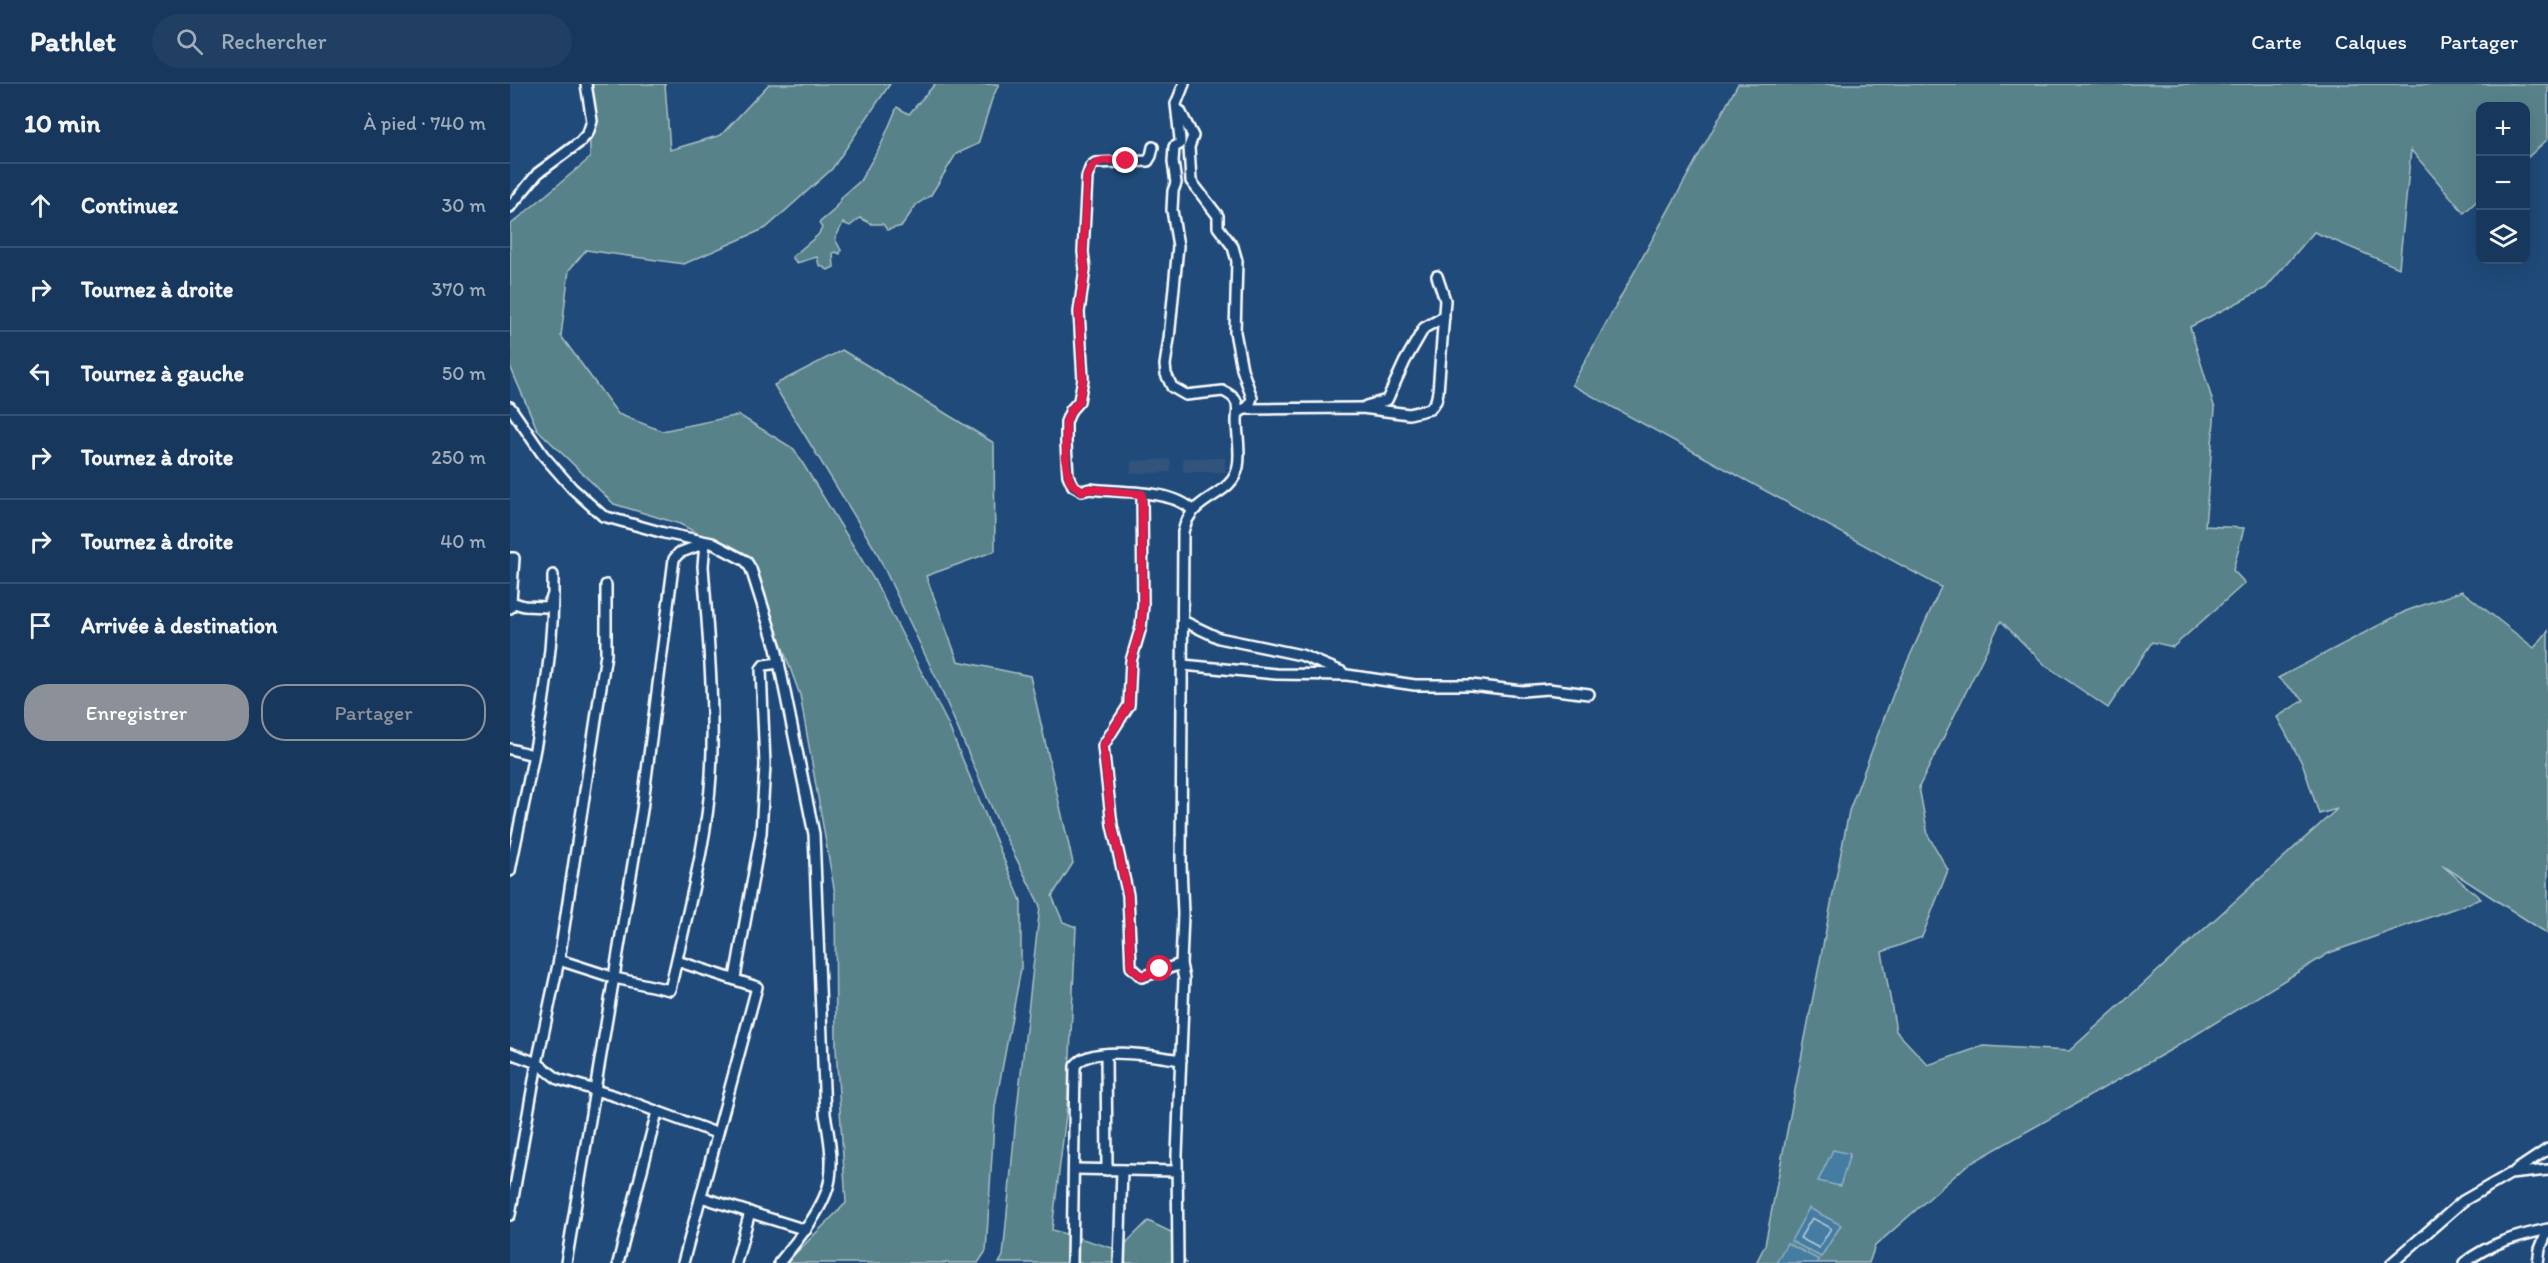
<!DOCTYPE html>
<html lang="fr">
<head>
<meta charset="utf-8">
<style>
	:root { --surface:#17385c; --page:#203f62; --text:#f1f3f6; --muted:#9eacbb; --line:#365272; --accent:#8c9099 }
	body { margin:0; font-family:Itim,sans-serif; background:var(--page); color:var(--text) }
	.controls { position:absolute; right:18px; top:18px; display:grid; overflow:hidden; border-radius:12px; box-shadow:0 6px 24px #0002 }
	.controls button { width:54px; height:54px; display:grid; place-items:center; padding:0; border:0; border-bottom:2px solid var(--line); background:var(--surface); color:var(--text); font:30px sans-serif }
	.stop { position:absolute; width:18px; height:18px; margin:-14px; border:4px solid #e11d48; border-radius:50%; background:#fff }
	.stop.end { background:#e11d48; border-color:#fff; box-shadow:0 2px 6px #0008 }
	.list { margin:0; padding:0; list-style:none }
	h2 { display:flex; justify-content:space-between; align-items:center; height:78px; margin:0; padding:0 24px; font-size:26px }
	h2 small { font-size:20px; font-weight:400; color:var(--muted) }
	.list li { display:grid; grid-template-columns:39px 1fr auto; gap:18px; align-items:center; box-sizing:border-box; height:84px; padding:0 24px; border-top:2px solid var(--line) }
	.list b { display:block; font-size:22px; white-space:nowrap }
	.list em { font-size:20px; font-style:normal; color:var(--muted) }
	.actions { display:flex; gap:12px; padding:18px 24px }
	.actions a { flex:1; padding:14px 0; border:2px solid var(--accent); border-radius:24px; text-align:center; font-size:21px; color:var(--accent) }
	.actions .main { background:var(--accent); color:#fff }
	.icon { flex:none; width:33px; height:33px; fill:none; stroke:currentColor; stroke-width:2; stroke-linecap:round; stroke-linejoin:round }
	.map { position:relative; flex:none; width:2038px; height:1179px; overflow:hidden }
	header { display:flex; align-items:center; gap:36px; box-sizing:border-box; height:84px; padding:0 30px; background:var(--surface); border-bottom:2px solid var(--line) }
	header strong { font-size:28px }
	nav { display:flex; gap:33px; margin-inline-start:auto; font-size:21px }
	.search { width:420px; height:54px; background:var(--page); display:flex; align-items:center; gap:15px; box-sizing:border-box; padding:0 21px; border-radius:33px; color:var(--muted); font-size:22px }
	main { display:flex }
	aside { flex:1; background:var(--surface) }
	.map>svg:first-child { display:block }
	.built { fill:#32537c }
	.green { fill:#58828a; stroke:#acc0c4; stroke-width:1.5 }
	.water { fill:#447ba1; stroke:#8fb0c7; stroke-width:1.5 }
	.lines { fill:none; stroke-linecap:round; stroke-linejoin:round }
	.shore { stroke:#b4cad9; stroke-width:1.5 }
	.minor-casing { stroke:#fff; stroke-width:14 }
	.minor { stroke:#1f4a7a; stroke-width:9 }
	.route { stroke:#e11d48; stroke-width:8 }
</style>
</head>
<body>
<header>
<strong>Pathlet</strong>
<div class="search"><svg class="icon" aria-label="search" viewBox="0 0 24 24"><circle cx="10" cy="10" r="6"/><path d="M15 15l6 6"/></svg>Rechercher</div>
<nav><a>Carte</a><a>Calques</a><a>Partager</a></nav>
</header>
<main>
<aside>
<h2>10 min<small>À pied · 740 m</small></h2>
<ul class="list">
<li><svg class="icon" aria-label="ahead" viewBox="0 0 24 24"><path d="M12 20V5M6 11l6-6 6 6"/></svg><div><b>Continuez</b></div><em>30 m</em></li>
<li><svg class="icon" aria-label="right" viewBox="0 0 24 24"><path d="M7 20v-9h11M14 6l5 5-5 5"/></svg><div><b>Tournez à droite</b></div><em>370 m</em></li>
<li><svg class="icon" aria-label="left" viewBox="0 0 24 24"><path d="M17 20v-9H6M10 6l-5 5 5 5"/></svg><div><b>Tournez à gauche</b></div><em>50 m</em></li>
<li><svg class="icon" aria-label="right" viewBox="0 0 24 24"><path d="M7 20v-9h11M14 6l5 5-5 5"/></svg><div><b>Tournez à droite</b></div><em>250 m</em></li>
<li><svg class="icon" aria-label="right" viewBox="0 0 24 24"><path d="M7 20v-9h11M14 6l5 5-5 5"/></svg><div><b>Tournez à droite</b></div><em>40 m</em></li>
<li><svg class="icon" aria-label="arrive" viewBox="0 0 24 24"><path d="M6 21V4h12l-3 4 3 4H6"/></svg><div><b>Arrivée à destination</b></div></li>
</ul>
<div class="actions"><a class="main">Enregistrer</a><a>Partager</a></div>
</aside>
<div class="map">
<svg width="2038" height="1179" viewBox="0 0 2038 1179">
	<rect width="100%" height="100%" fill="#1f4a7a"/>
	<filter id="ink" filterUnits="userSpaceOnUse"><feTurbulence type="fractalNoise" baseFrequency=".0167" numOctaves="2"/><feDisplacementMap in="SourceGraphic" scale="12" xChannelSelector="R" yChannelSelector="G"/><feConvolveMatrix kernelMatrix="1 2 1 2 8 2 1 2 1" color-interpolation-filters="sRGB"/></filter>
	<g filter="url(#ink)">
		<g class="built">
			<rect x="673" y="374" width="42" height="14"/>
			<path d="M660 375 661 388 621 390V377Z"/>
		</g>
		<g class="green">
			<path d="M79 0H155L160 66 211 51 259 0H380L322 85 256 144 174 180 76 166 59 186 51 252 108 330 152 347 229 331 284 365 366 499 438 640 511 817V885L485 1023 476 1167 468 1179H276L336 1119 326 964 325 810 290 611 241 478 170 440 104 420 27 345 0 282V141L80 74Z"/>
			<path d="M425 0H489L482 15 468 60 446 70 421 111 406 121 392 142 377 146 373 140H362L350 134 340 142 333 139 325 155 331 166 330 170 325 168 323 170 324 183 318 186 309 181 307 173 287 179 282 173 308 151 312 144 309 139 323 127 333 112 350 97 371 61 387 23 399 30Z"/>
			<path d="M1228 0H2038V55L2016 75V22H1970V114L1954 129 1901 66 1889 184 1804 148 1756 204 1680 243 1705 325 1695 442 1734 444 1723 486 1735 499 1663 563 1642 558 1598 624 1535 581 1491 537 1409 703 1418 751 1438 786 1412 853 1372 868 1386 947 1418 981 1473 962 1559 967 1827 725 1809 730 1793 681 1767 633 1794 616 1768 594 1896 527 1952 507 2024 564 2038 547V850L1932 781 1971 815 1819 869 1664 964 1456 1082 1365 1162 1359 1179H1246L1255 1161 1339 727 1385 605 1431 503 1062 301Z"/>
			<path d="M332 266 484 359 485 467 416 492 448 577 520 592 563 779 542 812 553 838 566 843 558 1014 542 1146 609 1166 638 1137 661 1148 676 1179H489L493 1172 506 1033 530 822 487 736 427 596 366 467 264 301Z"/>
		</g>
		<g class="water">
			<path d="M1323 1066 1340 1070 1330 1102 1308 1097Z"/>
			<path d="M1299 1124 1331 1141 1311 1173 1281 1157Z"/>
			<path d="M1277 1159 1309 1176 1307 1179H1266Z"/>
		</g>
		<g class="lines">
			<path class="shore" d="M1302 1134 1321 1144 1309 1164 1290 1154Z"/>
			<defs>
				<g id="minor">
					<path d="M670 27 683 52 679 63 681 97 708 132V143L723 163 727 177 725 248 732 285 742 314 739 322 728 329"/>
					<path d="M643 63 641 72 638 77 585 79 581 82 577 93 573 168 575 185 569 228 573 295 569 317 561 326 556 338V360L558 391 563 402 572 407 580 405C608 409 663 405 682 426"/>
					<path d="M0 123 28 89 70 58 78 49 82 37 76 0"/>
					<path d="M856 322 877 316 895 277 914 244 934 233"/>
					<path d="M0 323 33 371 62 404 93 432 154 449 202 459 236 477 241 485 266 564 304 750 315 1030C319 1051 323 1074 320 1095 315 1124 287 1157 269 1179"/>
					<path d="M736 325 852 324 899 330 920 325 926 317 928 308 935 216 927 192"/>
					<path d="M632 410 633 521 631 543 621 577 619 621 593 662 602 741 618 811 621 883 632 893 671 880"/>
					<path d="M0 474H4L1 518"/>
					<path d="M0 524 1 518 14 522 37 523 43 511V491"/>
					<path d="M673 537 709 554 791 571 832 588"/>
					<path d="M673 581 766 590 837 591 905 601H961L1012 607 1038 605 1079 610"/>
					<path d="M0 665 23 671"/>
					<path d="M0 787C18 695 42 605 43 511"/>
					<path d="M49 876 105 894 160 906C175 836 197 762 201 691 205 622 198 551 193 482L195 459 169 469 164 475 132 726 56 1179"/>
					<path d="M167 877 247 903 173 1179"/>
					<path d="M225 894 251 749 255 681 251 585 254 581 269 579"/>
					<path d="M0 969 27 979 48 995 105 1012 206 1049"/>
					<path d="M596 970 597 1086"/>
					<path d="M565 1085 667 1087"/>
					<path d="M2005 1087 2038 1065"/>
					<path d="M191 1113 296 1146"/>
					<path d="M0 1131 27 979 49 876 96 570V501"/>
					<path d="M108 1179 147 1028"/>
					<path d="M226 1179 240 1128"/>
					<path d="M562 1179 565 982C579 960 647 972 671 976"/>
					<path d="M609 1179 612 1086"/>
					<path d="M668 1179 667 1071 674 895 671 880 673 830 671 781 673 448C682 409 721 415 728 383 731 367 727 352 727 336 728 321 730 315 713 307L676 311 662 303 656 290 655 281 659 255 668 162 662 126 663 107 666 99 663 78 664 63 670 60V55L666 20 674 0"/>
					<path d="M1882 1179 1953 1117 2000 1090 2038 1086"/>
					<path d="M1954 1179C1980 1159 2006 1152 2038 1145"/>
					<path d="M2028 1179 2030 1165 2038 1146"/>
				</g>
			</defs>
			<use href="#minor" class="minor-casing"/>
			<use href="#minor" class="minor"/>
		</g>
	</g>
	<g class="lines" filter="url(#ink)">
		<path class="route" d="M616 77C597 76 583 73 577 93L573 168 575 185 569 228 573 295 569 317 561 326 556 338V380L560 398 572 407 580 405 632 410 633 521 631 543 621 576 619 621 593 662 602 741 618 811 621 883 632 893 650 885"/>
	</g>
</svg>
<div class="controls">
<button>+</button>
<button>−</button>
<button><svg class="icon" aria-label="layers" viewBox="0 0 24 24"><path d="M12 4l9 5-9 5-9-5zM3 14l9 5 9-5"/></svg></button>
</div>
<div class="stop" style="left:650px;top:885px"></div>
<div class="stop end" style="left:616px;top:77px"></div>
</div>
</main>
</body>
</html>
